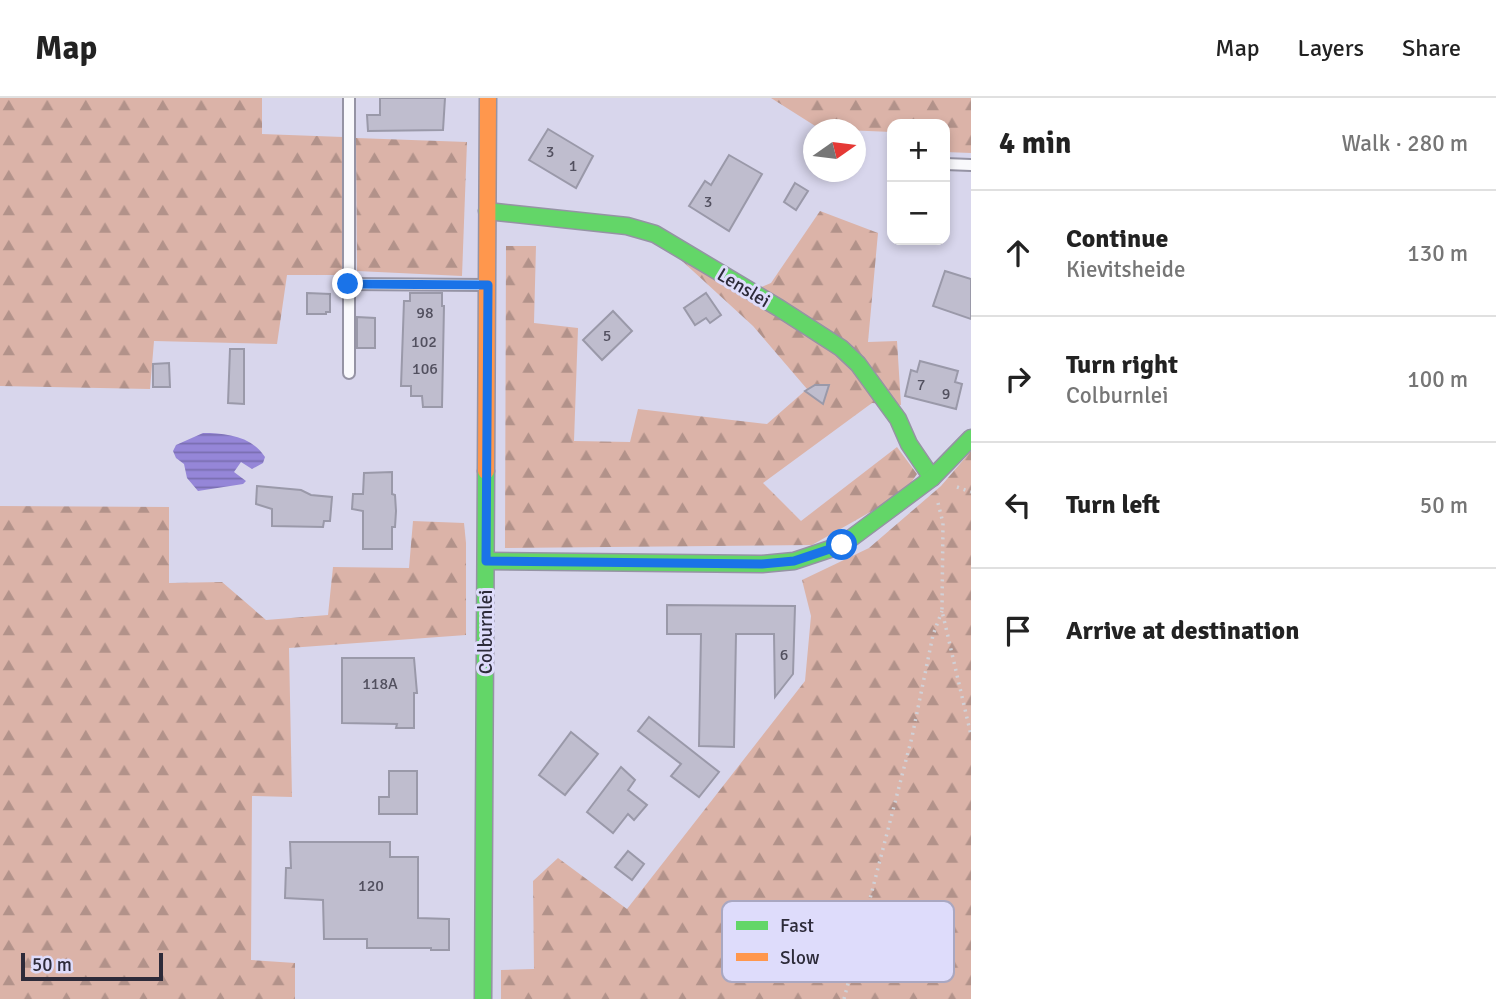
<!DOCTYPE html>
<html lang="en">
<head>
<meta charset="utf-8">
<style>
	:root { --surface:#fff; --page:#f2f2f2; --text:#222; --muted:#767676; --line:#e0e0e0 }
	body { margin:0; font-family:Signika,sans-serif; background:var(--page); color:var(--text) }
	.controls { position:absolute; right:21px; top:21px; display:grid; overflow:hidden; border-radius:14px; box-shadow:0 4px 10px #0003 }
	.controls button { width:63px; height:63px; display:grid; place-items:center; padding:0; border:0; border-bottom:2px solid var(--line); background:var(--surface); color:var(--text); font:35px sans-serif }
	.compass { position:absolute; left:803px; top:21px; width:63px; height:63px; border-radius:50%; background:var(--surface); box-shadow:0 4px 10px #0003; rotate:76deg }
	.scale { position:absolute; left:21px; bottom:18px; width:142px; box-sizing:border-box; padding-left:7px; border:4px solid #2d2b3a; border-top:0; font-size:19px; line-height:24px; white-space:nowrap; color:#2d2b3a; -webkit-text-stroke:5px #dedcfb; paint-order:stroke }
	.stop { position:absolute; width:21px; height:21px; margin:-16px; border:5px solid #1a73e8; border-radius:50%; background:#fff }
	.stop.end { background:#1a73e8; border-color:#fff; box-shadow:0 2px 7px #0008 }
	.list { margin:0; padding:0; list-style:none }
	h2 { display:flex; justify-content:space-between; align-items:center; height:91px; margin:0; padding:0 28px; font-size:30px }
	h2 small { font-size:23px; font-weight:400; color:var(--muted) }
	.list li { display:grid; grid-template-columns:46px 1fr auto; gap:21px; align-items:center; box-sizing:border-box; height:126px; padding:0 28px; border-top:2px solid var(--line) }
	.list b { display:block; font-size:26px; white-space:nowrap }
	.list p { margin:0; font-size:23px; white-space:nowrap; color:var(--muted) }
	.list em { font-size:23px; font-style:normal; color:var(--muted) }
	.icon { flex:none; width:38px; height:38px; fill:none; stroke:currentColor; stroke-width:2; stroke-linecap:round; stroke-linejoin:round }
	.map { position:relative; flex:none; width:971px; height:901px; overflow:hidden }
	header { display:flex; align-items:center; gap:42px; box-sizing:border-box; height:98px; padding:0 35px; background:var(--surface); border-bottom:2px solid var(--line) }
	header strong { font-size:33px }
	nav { display:flex; gap:38px; margin-inline-start:auto; font-size:24px }
	main { display:flex }
	aside { flex:1; background:var(--surface) }
	.map>svg:first-child { display:block }
	.forest { fill:url(#forest-firs) }
	.water { fill:url(#water-rules) }
	.building { fill:#bfbdce; stroke:#9a99a9; stroke-width:2 }
	.lines { fill:none; stroke-linecap:round; stroke-linejoin:round }
	.lane-casing { stroke:#9593a4; stroke-width:14 }
	.fast-casing { stroke:#9593a4; stroke-width:19 }
	.slow-casing { stroke:#9593a4; stroke-width:19 }
	.path { stroke:#d1d1d7; stroke-width:3.5; stroke-dasharray:2 5; stroke-linecap:butt }
	.lane { stroke:#f9f9fc; stroke-width:10 }
	.fast { stroke:#63d668; stroke-width:16 }
	.slow { stroke:#ff974d; stroke-width:16 }
	.route { stroke:#1a73e8; stroke-width:9 }
	.labels { text-anchor:middle; stroke-width:6; stroke-linejoin:round; paint-order:stroke }
	.number-label { font-size:16px; fill:#52505f }
	.street-label { font-size:19px; fill:#2d2b3a; stroke:#dedcfb }
	.key { fill:#dedcfb; stroke:#a9a7c1; stroke-width:2 }
	.key-label { font-size:19px; fill:#2d2b3a }
</style>
</head>
<body>
<header>
<strong>Map</strong>
<nav><a>Map</a><a>Layers</a><a>Share</a></nav>
</header>
<main>
<div class="map">
<svg width="971" height="901" viewBox="0 0 971 901">
	<defs>
		<pattern id="forest-firs" width="22" height="20" patternUnits="userSpaceOnUse" patternTransform="scale(1.75)"><rect width="22" height="20" fill="#dbb3a8"/><path d="M5 1l3.5 6h-7zM16 11l3.5 6h-7z" fill="#b2928a"/></pattern>
		<pattern id="water-rules" width="6" height="5" patternUnits="userSpaceOnUse" patternTransform="scale(1.75)"><rect width="6" height="5" fill="#9586d8"/><path d="M0 2.5h6" fill="none" stroke="#7a6eb0"/></pattern>
	</defs>
	<rect width="100%" height="100%" fill="#d8d6ec"/>
	<g class="forest">
		<path d="M0 0H262V36L343 39 342 177H287L277 246 154 243 150 291 0 288Z"/>
		<path d="M771 0H971V55L945 54V26H892V34L820 31Z"/>
		<path d="M356 40 467 44 462 178 357 173Z"/>
		<path d="M820 113 878 135 868 244 897 243 901 307 872 305 763 385 801 423 897 349 917 376 904 395 812 447 505 450 506 148H536L534 225 578 230 574 343 630 344 638 311 767 326 807 291 753 228 681 162 759 190 771 185Z"/>
		<path d="M971 353V901H501V872L534 871 533 783 558 760 627 811 805 583 811 518 802 482 869 450 941 388Z"/>
		<path d="M0 408 169 409V485L222 484 266 522 328 517 333 469 409 470 413 423 464 425 466 445V537L289 550 292 699 252 698 251 862 295 865V901H0Z"/>
	</g>
	<path class="water" d="M203 335C225 335 252 338 265 359L263 365 252 371 241 364 234 374 246 383 243 386 198 393 187 380 184 366 176 360 173 353 176 347Z"/>
	<g class="building">
		<path d="M380 0H445L443 32 368 33 367 17H380Z"/>
		<path d="M548 31 593 58 576 90 529 62Z"/>
		<path d="M729 57 762 76 729 133 689 108 705 83 711 87Z"/>
		<path d="M795 85 808 93 796 112 784 104Z"/>
		<path d="M945 173 971 181V221L933 208Z"/>
		<path d="M307 195 330 196V214H326V216H307Z"/>
		<path d="M410 195H442V208H444L442 309H423L422 298H411V288H401L404 203H410Z"/>
		<path d="M706 195 721 217 710 225 706 220 695 227 684 210Z"/>
		<path d="M613 213 632 233 602 262 583 242Z"/>
		<path d="M357 219 375 220V250H357Z"/>
		<path d="M230 251H244V306L228 305Z"/>
		<path d="M920 263 958 273 955 284 962 286 956 311 905 298 911 272 917 274Z"/>
		<path d="M169 265 170 289H153V266Z"/>
		<path d="M815 287H829L823 306 805 293Z"/>
		<path d="M392 374V396L395 397 396 413 395 429H392V451H363V413L352 411 353 396H363L364 375Z"/>
		<path d="M257 388 301 392 311 397 332 399 330 423H324L323 429 272 428V411L256 406Z"/>
		<path d="M667 507 795 508 793 576 775 599 774 536H736L734 649 699 648 701 536H667Z"/>
		<path d="M342 560H414L417 595H414V630H396L397 626 342 625Z"/>
		<path d="M649 619 719 674 699 699 671 678 681 666 638 633Z"/>
		<path d="M571 634 598 656 565 697 539 677Z"/>
		<path d="M621 669 635 682 628 692 647 707 634 722 628 716 613 735 587 714Z"/>
		<path d="M389 673H417V716H379V699H389Z"/>
		<path d="M290 744H390V759H418V820L449 821V852H431V850H367V841H324L323 802 285 800 286 770H291Z"/>
		<path d="M628 753 644 766 632 782 615 769Z"/>
	</g>
	<g class="lines">
		<defs>
			<g id="lane">
				<path d="M945 66 971 67"/>
				<path d="M348 186 485 187"/>
				<path d="M349 275V0"/>
			</g>
			<g id="fast">
				<path d="M487 113 627 128 655 136 779 210 841 250 858 266 898 321 909 346 932 380"/>
				<path d="M486 463 762 466 794 463 842 447 932 380 971 340"/>
				<path d="M483 901 486 373"/>
			</g>
			<path id="slow" d="M486 373 488 0"/>
		</defs>
		<use href="#lane" class="lane-casing"/>
		<use href="#fast" class="fast-casing"/>
		<use href="#slow" class="slow-casing"/>
		<g class="path">
			<path d="M957 389 971 394"/>
			<path d="M938 405 943 425 942 513 971 637"/>
			<path d="M844 901 912 639 933 537 942 513"/>
		</g>
		<use href="#lane" class="lane"/>
		<use href="#fast" class="fast"/>
		<use href="#slow" class="slow"/>
	</g>
	<g class="lines">
		<path class="route" d="M348 186 488 187 486 463 762 466 794 463 842 447"/>
	</g>
	<g class="labels">
		<g class="number-label">
			<text x="550" y="59">3</text>
			<text x="573" y="73">1</text>
			<text x="708" y="109">3</text>
			<text x="425" y="220">98</text>
			<text x="607" y="243">5</text>
			<text x="424" y="249">102</text>
			<text x="425" y="276">106</text>
			<text x="921" y="292">7</text>
			<text x="946" y="301">9</text>
			<text x="784" y="562">6</text>
			<text x="380" y="591">118A</text>
			<text x="371" y="793">120</text>
		</g>
		<g class="street-label">
			<text transform="translate(744 189) rotate(31)" y="7">Lenslei</text>
			<text transform="translate(485 534) rotate(-90)" y="7">Colburnlei</text>
		</g>
	</g>
	<rect x="722" y="803" width="232" height="81" rx="10" class="key"/>
	<rect x="736" y="823" width="32" height="9" fill="#63d668"/>
	<rect x="736" y="855" width="32" height="8" fill="#ff974d"/>
	<g class="key-label">
		<text x="780" y="834">Fast</text>
		<text x="780" y="866">Slow</text>
	</g>
</svg>
<div class="controls">
<button>+</button>
<button>−</button>
</div>
<svg class="compass" viewBox="-18 -18 36 36"><path d="M0-13l5 13h-10z" fill="#e53935"/><path d="M0 13l5-13h-10z" fill="#767676"/></svg>
<div class="scale">50 m</div>
<div class="stop" style="left:842px;top:447px"></div>
<div class="stop end" style="left:348px;top:186px"></div>
</div>
<aside>
<h2>4 min<small>Walk · 280 m</small></h2>
<ul class="list">
<li><svg class="icon" aria-label="ahead" viewBox="0 0 24 24"><path d="M12 20V5M6 11l6-6 6 6"/></svg><div><b>Continue</b><p>Kievitsheide</p></div><em>130 m</em></li>
<li><svg class="icon" aria-label="right" viewBox="0 0 24 24"><path d="M7 20v-9h11M14 6l5 5-5 5"/></svg><div><b>Turn right</b><p>Colburnlei</p></div><em>100 m</em></li>
<li><svg class="icon" aria-label="left" viewBox="0 0 24 24"><path d="M17 20v-9H6M10 6l-5 5 5 5"/></svg><div><b>Turn left</b></div><em>50 m</em></li>
<li><svg class="icon" aria-label="arrive" viewBox="0 0 24 24"><path d="M6 21V4h12l-3 4 3 4H6"/></svg><div><b>Arrive at destination</b></div></li>
</ul>
</aside>
</main>
</body>
</html>
